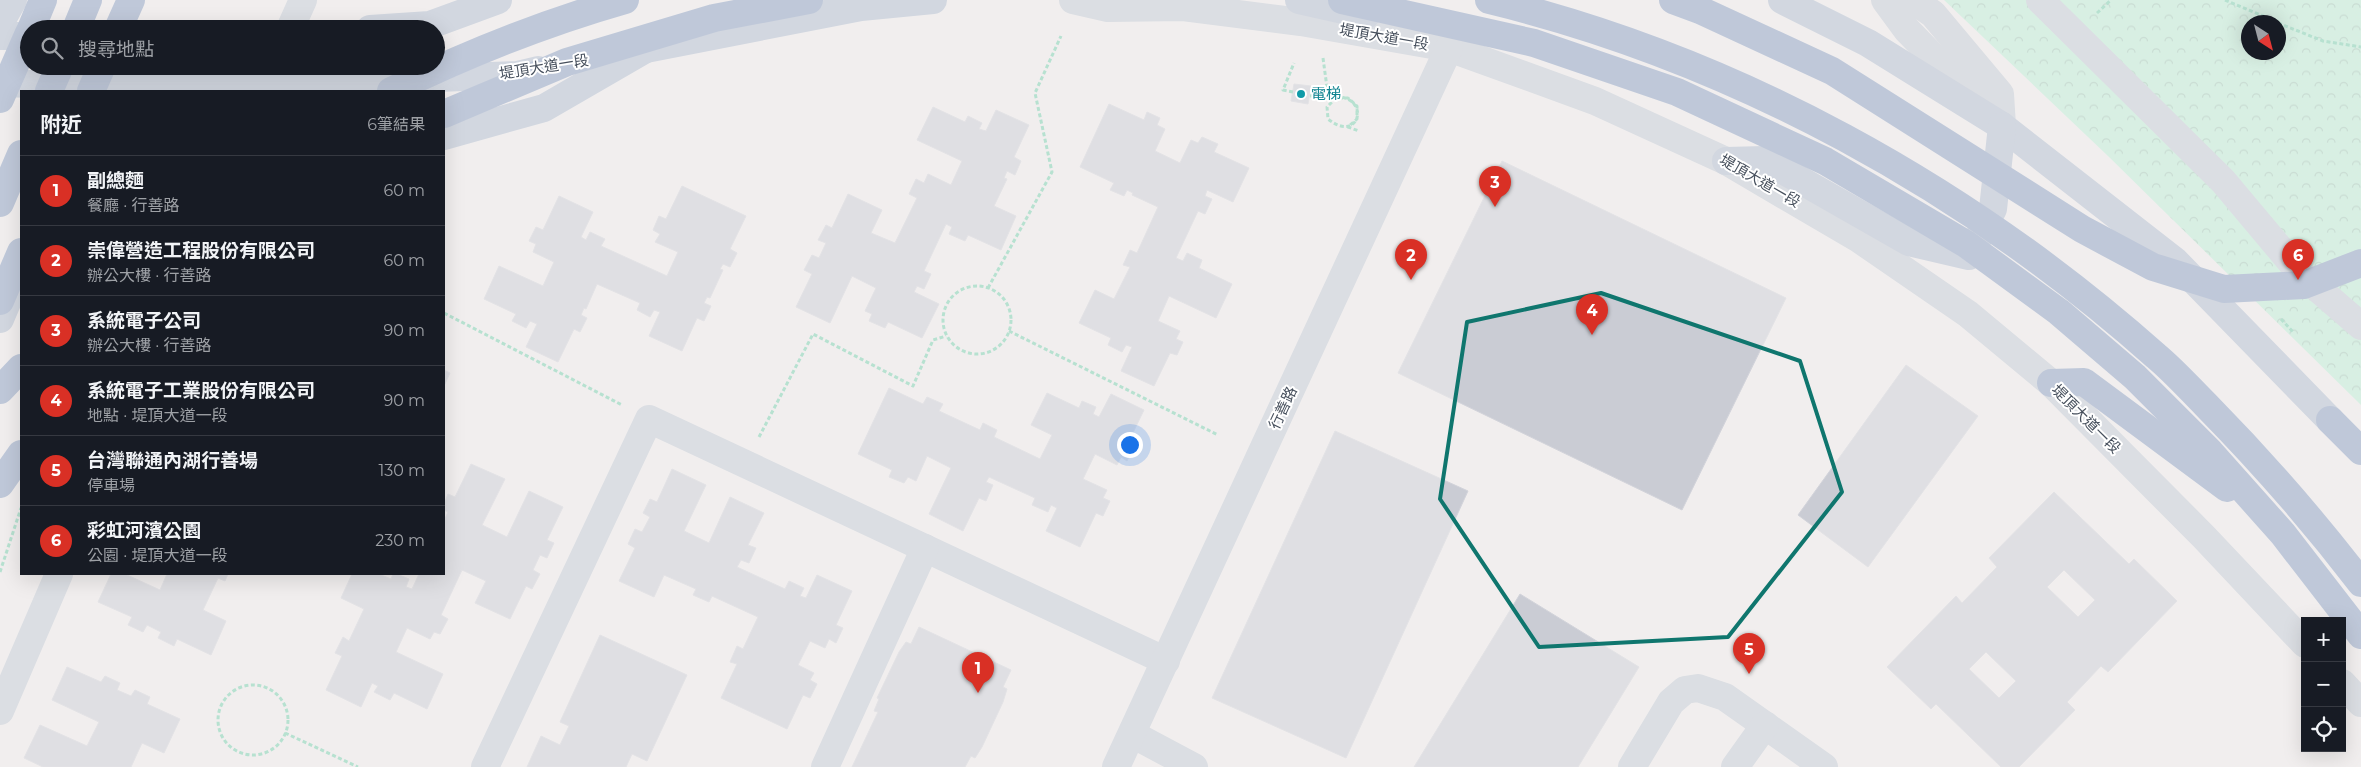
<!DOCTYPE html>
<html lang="zh-TW">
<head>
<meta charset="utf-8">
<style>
	:root { --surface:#171b24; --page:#20242c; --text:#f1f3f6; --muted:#9ea1a6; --line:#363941; --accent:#d93025 }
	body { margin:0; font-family:Montserrat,"Noto Sans TC",sans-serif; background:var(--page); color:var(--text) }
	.controls { position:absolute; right:15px; bottom:15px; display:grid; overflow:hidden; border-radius:0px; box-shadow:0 5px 20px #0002 }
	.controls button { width:45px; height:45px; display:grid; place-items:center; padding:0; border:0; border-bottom:1px solid var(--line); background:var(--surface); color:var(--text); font:25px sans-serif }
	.compass { position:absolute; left:2241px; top:15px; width:45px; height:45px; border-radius:50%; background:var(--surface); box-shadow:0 5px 20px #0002; rotate:144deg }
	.you { position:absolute; left:1129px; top:444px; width:18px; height:18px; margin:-12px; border:4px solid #fff; border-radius:50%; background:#1a73e8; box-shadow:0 0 0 8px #1a73e833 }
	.badge { display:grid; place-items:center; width:32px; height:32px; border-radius:50%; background:var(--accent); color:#fff; font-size:16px; font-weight:700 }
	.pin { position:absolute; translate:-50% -41px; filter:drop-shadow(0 1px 2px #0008) }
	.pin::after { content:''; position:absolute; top:26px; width:18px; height:15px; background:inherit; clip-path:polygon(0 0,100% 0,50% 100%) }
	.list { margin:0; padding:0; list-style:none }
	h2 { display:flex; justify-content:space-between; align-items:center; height:65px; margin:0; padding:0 20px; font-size:21px }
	h2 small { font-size:16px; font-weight:400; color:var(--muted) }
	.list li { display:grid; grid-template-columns:32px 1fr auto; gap:15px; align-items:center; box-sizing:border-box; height:70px; padding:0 20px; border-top:1px solid var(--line) }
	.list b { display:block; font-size:19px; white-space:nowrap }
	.list p { margin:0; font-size:16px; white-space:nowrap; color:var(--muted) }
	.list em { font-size:16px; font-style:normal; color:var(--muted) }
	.icon { flex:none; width:28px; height:28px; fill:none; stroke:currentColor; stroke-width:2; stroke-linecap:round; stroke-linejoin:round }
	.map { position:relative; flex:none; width:2361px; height:767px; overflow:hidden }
	.search { position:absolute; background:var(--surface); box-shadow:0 5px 20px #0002; left:20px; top:20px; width:425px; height:55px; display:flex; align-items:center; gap:12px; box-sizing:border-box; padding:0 18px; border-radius:28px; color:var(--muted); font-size:19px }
	.panel { position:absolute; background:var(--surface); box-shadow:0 5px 20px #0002; left:20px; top:90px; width:425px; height:485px; border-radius:0px }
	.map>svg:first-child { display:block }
	.park { fill:url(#park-crowns); fill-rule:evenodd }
	.building { fill:#caccd4; stroke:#d2d3da; fill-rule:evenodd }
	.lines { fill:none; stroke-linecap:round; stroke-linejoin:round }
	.path { stroke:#71d0ac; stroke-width:3; stroke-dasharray:4 2.5; stroke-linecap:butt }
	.minor { stroke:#c1c9d4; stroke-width:28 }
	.major { stroke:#adbace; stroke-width:28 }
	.highway { stroke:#849abf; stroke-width:28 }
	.marked { fill:none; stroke:#0f766e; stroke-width:4; stroke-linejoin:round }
	.culture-dot { fill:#0f9aa8; stroke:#fff; stroke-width:2 }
	.labels { text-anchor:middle; stroke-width:4; stroke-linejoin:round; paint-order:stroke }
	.street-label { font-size:15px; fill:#464f5c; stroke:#fff }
	.culture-label { font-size:15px; fill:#0d838f; stroke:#fff; text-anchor:start }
</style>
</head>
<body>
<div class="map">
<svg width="2361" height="767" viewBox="0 0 2361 767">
	<defs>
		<pattern id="park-crowns" width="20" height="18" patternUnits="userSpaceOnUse" patternTransform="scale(1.25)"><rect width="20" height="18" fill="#bbf0d6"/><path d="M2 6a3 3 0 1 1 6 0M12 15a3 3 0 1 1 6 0" fill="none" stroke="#9ac5b1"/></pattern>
	</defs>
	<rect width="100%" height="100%" fill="#f1eeee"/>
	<path class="park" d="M1944 0H2361V405L2108 156ZM2248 22H2278V52H2248Z"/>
	<g class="building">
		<path d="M1294 84 1311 86 1308 104 1291 101Z"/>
		<path d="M1109 104 1144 120 1147 112 1160 118 1157 125 1165 129 1155 151 1180 163 1191 140 1198 143 1202 137 1218 144 1214 152 1249 168 1233 202 1207 190 1205 196 1212 199 1205 214 1198 211 1176 258 1183 261 1187 253 1202 260 1199 268 1232 284 1216 318 1169 296 1158 321 1180 331 1176 339 1183 342 1177 355 1170 353 1154 386 1121 371 1132 347 1126 345 1122 352 1108 345 1111 338 1079 323 1095 290 1114 299 1130 267 1123 265 1130 250 1137 253 1158 207 1132 195 1133 193 1127 190 1124 196 1110 190 1114 183 1080 167Z"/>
		<path d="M933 107 965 122 968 116 982 123 979 129 986 131 996 110 1029 125 1014 157 1021 161 1015 175 1007 171 1004 178 1007 179 994 206 1016 216 1001 250 968 235 965 241 949 234 952 227 946 224 924 271 931 274 924 289 917 286 914 292 939 304 922 338 888 322 885 328 869 321 872 314 865 311 876 288 852 276 830 323 796 307 812 274 804 270 812 255 819 258 826 243 818 240 826 225 832 228 848 194 882 210 871 233 895 243 917 198 909 194 916 179 924 183 928 174 951 185 962 161 917 140Z"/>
		<path d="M1502 161 1786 298 1682 510 1398 373Z"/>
		<path d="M682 186 746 216 730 249 737 253 730 267 723 264 720 269 723 270 710 298 707 297 704 303 711 306 704 321 697 318 682 351 649 336 660 312 654 310 650 317 637 310 640 303 597 284 586 309 584 308 581 315 587 318 580 332 574 329 558 362 526 347 537 324 530 321 526 328 512 321 516 314 484 299 499 266 543 286 554 262 533 252 536 244 529 241 536 227 543 230 559 196 593 212 581 237 586 240 590 232 605 239 601 246 667 276 678 252 655 242 660 234 653 230 659 216 666 219Z"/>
		<path d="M1906 365 1978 416 1868 567 1798 515Z"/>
		<path d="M444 370 450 373 444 386Z"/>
		<path d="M889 388 923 404 927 397 943 404 939 411 980 430 983 423 997 430 994 437 1040 459 1052 435 1031 425 1047 393 1079 408 1082 401 1096 407 1093 414 1099 417 1111 394 1144 410 1128 443 1134 446 1127 461 1121 457 1117 465 1095 454 1083 479 1107 490 1103 498 1110 501 1103 516 1096 513 1080 547 1046 531 1057 508 1051 505 1048 512 1032 505 1035 498 989 477 986 482 993 485 986 501 979 498 963 531 929 514 951 468 927 456 916 481 908 477 904 483 889 477 892 470 858 454Z"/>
		<path d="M1335 431 1468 491 1346 758 1212 698Z"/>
		<path d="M471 464 505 479 482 525 507 537 529 491 563 507 547 540 554 543 547 558 540 555 533 570 540 574 532 589 526 586 510 619 475 603 486 581 462 570 441 615 448 619 440 634 434 632 430 639 407 628 396 652 443 674 427 709 394 693 390 700 374 692 378 686 372 683 361 707 326 690 342 656 335 653 343 637 349 641 364 609 341 598 352 574H379L391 579 393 574H397L409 579 406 587 412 589 419 574H444V521L448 512 444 510V504L448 494 455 497Z"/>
		<path d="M672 469 706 485 684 531 709 543 730 497 764 513 748 545 756 548 749 563 741 560 737 567 785 589 789 581 804 588 800 596 806 598 817 575 852 591 836 625 843 628 836 643 829 639 825 648 810 641 798 665 814 673 810 680 817 684 810 698 803 695 787 729 721 698 737 664 730 662 737 646 743 649 758 617 712 596 709 602 693 595 696 589 664 575 654 597 619 581 635 548 628 544 635 529 642 532 650 517 643 513 650 499 657 502Z"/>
		<path d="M2054 492 2129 564 2134 559 2177 601 2108 672 2101 666 2067 702 2075 710 2019 767H2001L1936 704 1931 709 1887 667 1956 596 1962 603 1997 567 1989 558ZM2064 570 2095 600 2078 617 2047 587ZM1986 652 2016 681 1999 698 1969 669Z"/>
		<path d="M111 574H125L160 590 167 574H228L225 581 218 578 203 610 226 621 211 655 177 639 174 646 158 638 161 632 147 625 143 632 128 625 132 617 98 602Z"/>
		<path d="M1520 594 1639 667 1578 767H1414Z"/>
		<path d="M919 627 1011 670 1003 687 1007 689 1003 702 982 747 975 758 971 756 965 767H852L878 712 874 711 879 699 877 698 899 652 906 642 911 644Z"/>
		<path d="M600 635 687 675 647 761 632 754 626 767H527L541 736 560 745 569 726 560 722Z"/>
		<path d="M67 667 101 682 105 676 120 683 117 690 131 696 135 690 150 697 147 704 180 719 164 753 142 743 131 767H43L24 758 40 725 87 746 99 722 52 700Z"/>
	</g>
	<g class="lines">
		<g class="path">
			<path d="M2225 0 2277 22"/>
			<path d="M2097 13 2111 0"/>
			<path d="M2278 23 2323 41 2361 47"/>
			<path d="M1323 58 1328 95"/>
			<path d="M1293 92 1283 90 1294 63"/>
			<path d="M1310 96C1321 95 1334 94 1345 98 1369 106 1356 142 1328 119L1327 107 1336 98H1348L1357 106V119L1348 127 1359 131"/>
			<circle cx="977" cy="320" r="34"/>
			<path d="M988 288 1052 172 1035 93 1061 36"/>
			<path d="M444 313 622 405"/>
			<path d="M2281 319 2294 333"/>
			<path d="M1009 331 1218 435"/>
			<path d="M759 437 813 334 913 386 933 340 946 336"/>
			<path d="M0 572 21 508"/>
			<circle cx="253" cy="720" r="35"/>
			<path d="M285 733 358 767"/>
		</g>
		<g class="minor">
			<path d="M1073 0 1108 8 1183 7 1301 22 1449 48 1595 101 1726 161 1859 239 1968 314 2051 383 2204 537 2305 644"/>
			<path d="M1885 0 1907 30 1981 106"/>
			<path d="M1913 0 1933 14 2000 94 2002 126"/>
			<path d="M2040 0 2223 181 2301 274 2361 326"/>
			<path d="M290 29 303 0"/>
			<path d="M2342 683 2361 703"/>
			<path d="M0 711 59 574"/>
			<path d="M1132 734 1194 767"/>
			<path d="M485 767 649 419 1166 661"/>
			<path d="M825 767 925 548"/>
			<path d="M1116 767 1449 48"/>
			<path d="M1632 767 1671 702 1685 690 1698 688 1725 697 1824 767"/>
			<path d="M1735 767 1765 725"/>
		</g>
		<g class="major">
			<path d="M1299 0 1366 15"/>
			<path d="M1782 0 1868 43 2002 126 2175 261 2330 420"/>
			<path d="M0 23 13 0"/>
			<path d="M370 29 430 25 498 0"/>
			<path d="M0 36H29"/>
			<path d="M646 49 861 7 933 0"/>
			<path d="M0 83 98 86 269 82 306 83 517 75 538 70"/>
			<path d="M444 136 544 108 646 49"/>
			<path d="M1726 161 1765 160 1909 242 1969 256 1993 209 2002 126"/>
			<path d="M0 319 17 279"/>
		</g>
		<g class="highway">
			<path d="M1342 0 1534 43 1677 92 1825 161 1966 244 2059 312 2135 377 2210 452 2283 534 2361 635"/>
			<path d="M1489 0C1736 60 1967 188 2156 356 2174 371 2189 388 2206 405 2261 461 2313 520 2361 583"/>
			<path d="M1673 0 1700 10 1832 71 2082 229 2153 267 2224 289 2304 285 2361 263"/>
			<path d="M31 29 43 0"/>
			<path d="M76 29 88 0"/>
			<path d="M118 29 131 0"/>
			<path d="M49 91 60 66"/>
			<path d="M91 91 102 66"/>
			<path d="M391 91C467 54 544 23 625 0"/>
			<path d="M0 99 29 33"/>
			<path d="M444 114 567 62 714 18 809 0"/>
			<path d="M0 203 21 154"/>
			<path d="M0 301 21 252"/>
			<path d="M2051 383 2084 382 2227 488"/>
			<path d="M0 390 21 368"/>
			<path d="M2330 420 2361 451"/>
			<path d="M0 484 21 454"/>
		</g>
	</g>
	<path d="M0 0H2361V767H0ZM1601 293 1800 361 1842 492 1728 637 1539 647 1440 499 1467 322Z" fill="#f1eeee" fill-opacity=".55" fill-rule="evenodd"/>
	<path class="marked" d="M1601 293 1800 361 1842 492 1728 637 1539 647 1440 499 1467 322Z"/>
	<circle class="culture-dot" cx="1301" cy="94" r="5"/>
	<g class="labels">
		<g class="street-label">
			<text transform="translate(1384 37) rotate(10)" y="5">堤頂大道一段</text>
			<text transform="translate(544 67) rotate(-9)" y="5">堤頂大道一段</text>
			<text transform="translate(1760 181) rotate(30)" y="5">堤頂大道一段</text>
			<text transform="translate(1283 408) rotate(-65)" y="5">行善路</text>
			<text transform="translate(2086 419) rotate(45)" y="5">堤頂大道一段</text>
		</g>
		<g class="culture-label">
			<text x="1311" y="99">電梯</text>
		</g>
	</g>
</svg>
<div class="controls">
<button>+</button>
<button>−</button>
<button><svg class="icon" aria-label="locate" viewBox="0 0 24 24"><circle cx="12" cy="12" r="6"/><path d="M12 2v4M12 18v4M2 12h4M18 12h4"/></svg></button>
</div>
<svg class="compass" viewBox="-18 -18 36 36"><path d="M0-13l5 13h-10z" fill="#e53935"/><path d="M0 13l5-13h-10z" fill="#9ea1a6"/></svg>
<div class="you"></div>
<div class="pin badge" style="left:978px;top:693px">1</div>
<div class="pin badge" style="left:1411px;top:280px">2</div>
<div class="pin badge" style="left:1495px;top:207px">3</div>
<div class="pin badge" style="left:1592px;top:335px">4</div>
<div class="pin badge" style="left:1749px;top:674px">5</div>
<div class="pin badge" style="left:2298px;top:280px">6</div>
<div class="search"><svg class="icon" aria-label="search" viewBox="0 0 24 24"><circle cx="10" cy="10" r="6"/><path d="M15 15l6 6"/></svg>搜尋地點</div>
<section class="panel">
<h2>附近<small>6筆結果</small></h2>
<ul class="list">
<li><span class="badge">1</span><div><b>副總麵</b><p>餐廳 · 行善路</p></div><em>60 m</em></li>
<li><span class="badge">2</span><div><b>崇偉營造工程股份有限公司</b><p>辦公大樓 · 行善路</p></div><em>60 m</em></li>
<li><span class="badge">3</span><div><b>系統電子公司</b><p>辦公大樓 · 行善路</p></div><em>90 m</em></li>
<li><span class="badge">4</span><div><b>系統電子工業股份有限公司</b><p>地點 · 堤頂大道一段</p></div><em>90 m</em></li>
<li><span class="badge">5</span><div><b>台灣聯通內湖行善場</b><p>停車場</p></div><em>130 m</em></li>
<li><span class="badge">6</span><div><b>彩虹河濱公園</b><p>公園 · 堤頂大道一段</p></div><em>230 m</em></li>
</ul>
</section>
</div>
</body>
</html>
